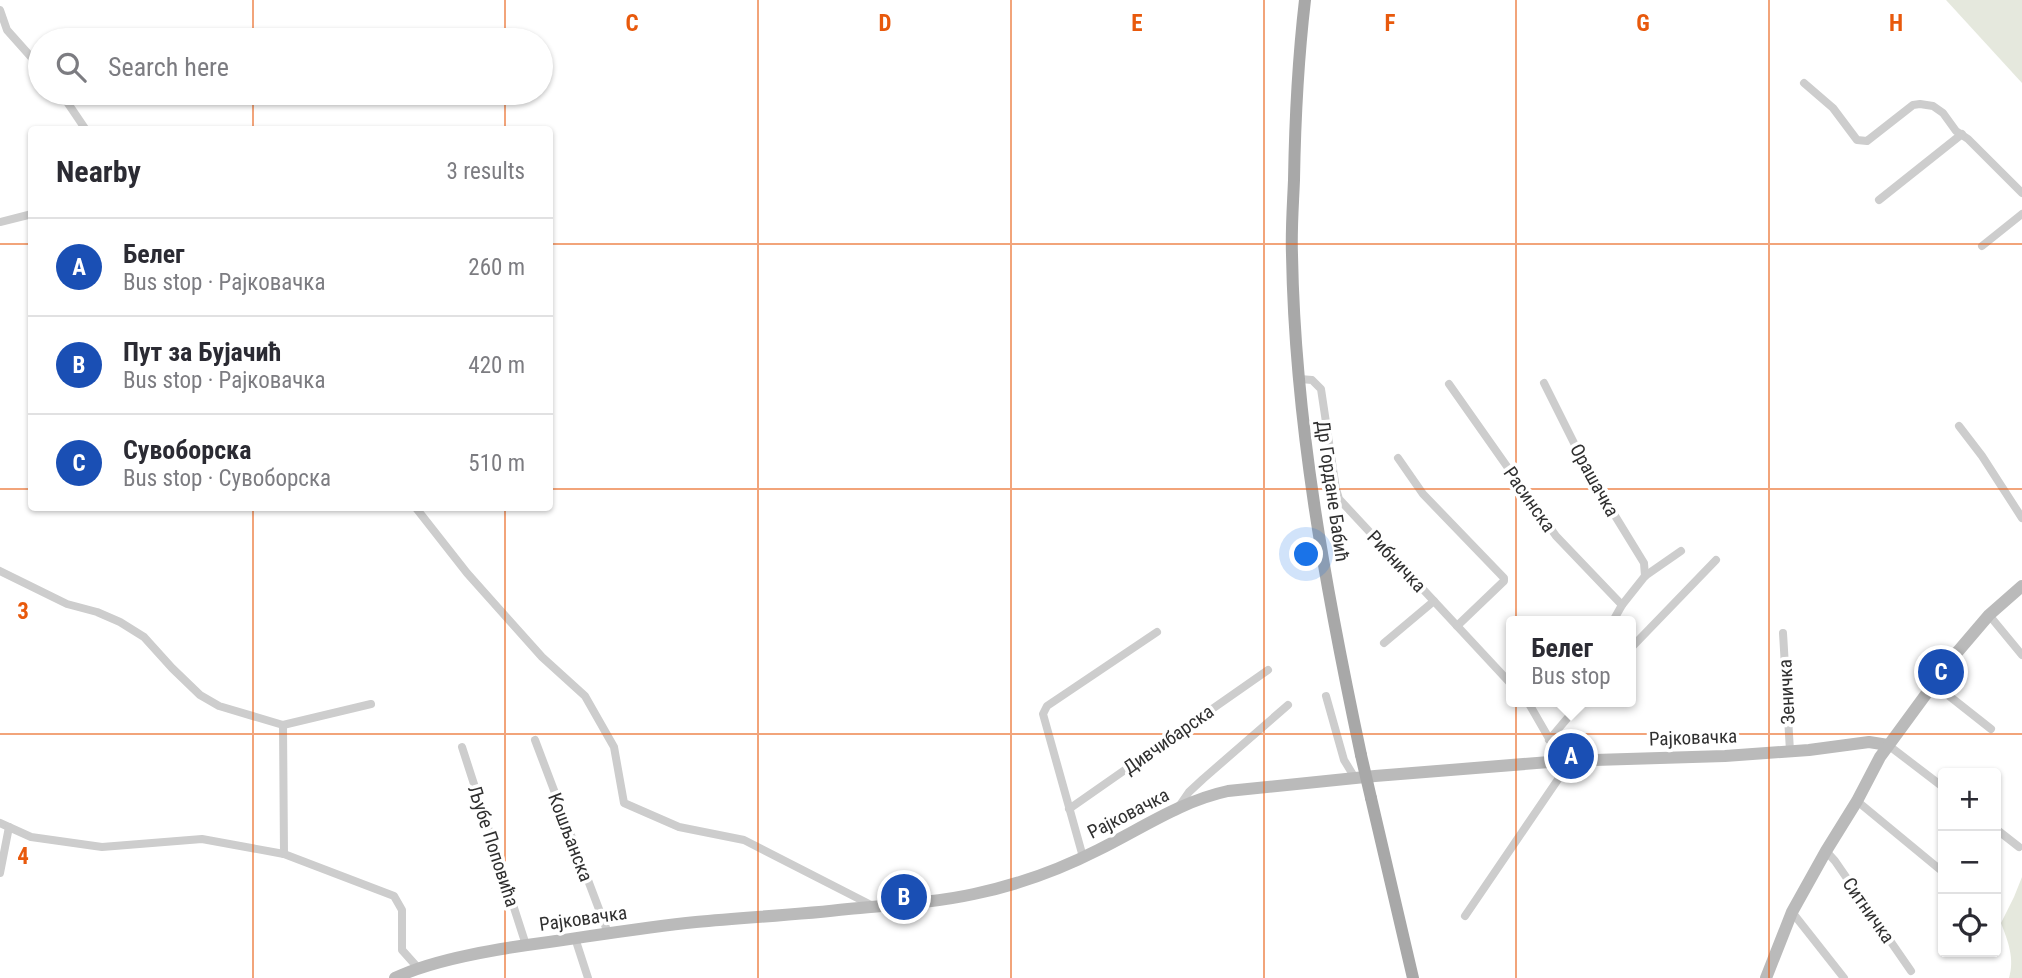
<!DOCTYPE html>
<html lang="en">
<head>
<meta charset="utf-8">
<style>
	:root { --surface:#fff; --page:#f2f2f3; --text:#2b2b33; --muted:#7c7c81; --line:#e1e1e2; --accent:#b45309 }
	body { margin:0; font-family:"Roboto Condensed",sans-serif; background:var(--page); color:var(--text) }
	.controls { position:absolute; right:21px; bottom:21px; display:grid; overflow:hidden; border-radius:7px; box-shadow:0 2px 5px #0004 }
	.controls button { width:63px; height:63px; display:grid; place-items:center; padding:0; border:0; border-bottom:2px solid var(--line); background:var(--surface); color:var(--text); font:35px sans-serif }
	.you { position:absolute; left:1307px; top:555px; width:24px; height:24px; margin:-18px; border:5px solid #fff; border-radius:50%; background:#1a73e8; box-shadow:0 0 0 10px #1a73e833 }
	.badge { display:grid; place-items:center; width:46px; height:46px; border-radius:50%; background:var(--accent); color:#fff; font-size:23px; font-weight:700 }
	.pin { position:absolute; translate:-50% -50%; border:4px solid #fff; box-shadow:0 2px 7px #0006 }
	.popup { position:absolute; left:1506px; top:616px; width:130px; height:91px; box-sizing:border-box; display:grid; place-content:center; border-radius:7px; background:var(--surface); filter:drop-shadow(0 2px 5px #0005); font-size:23px; white-space:nowrap; color:var(--muted) }
	.popup b { font-size:26px; color:var(--text) }
	.popup::after { content:''; position:absolute; left:50%; top:100%; margin-left:-14px; border:14px solid transparent; border-top-color:var(--surface) }
	.list { margin:0; padding:0; list-style:none }
	h2 { display:flex; justify-content:space-between; align-items:center; height:91px; margin:0; padding:0 28px; font-size:30px }
	h2 small { font-size:23px; font-weight:400; color:var(--muted) }
	.list li { display:grid; grid-template-columns:46px 1fr auto; gap:21px; align-items:center; box-sizing:border-box; height:98px; padding:0 28px; border-top:2px solid var(--line) }
	.list b { display:block; font-size:26px; white-space:nowrap }
	.list p { margin:0; font-size:23px; white-space:nowrap; color:var(--muted) }
	.list em { font-size:23px; font-style:normal; color:var(--muted) }
	.icon { flex:none; width:38px; height:38px; fill:none; stroke:currentColor; stroke-width:2; stroke-linecap:round; stroke-linejoin:round }
	.map { position:relative; flex:none; width:2022px; height:978px; overflow:hidden }
	.search { position:absolute; background:var(--surface); box-shadow:0 2px 5px #0004; left:28px; top:28px; width:525px; height:77px; display:flex; align-items:center; gap:18px; box-sizing:border-box; padding:0 24px; border-radius:38px; color:var(--muted); font-size:26px }
	.panel { position:absolute; background:var(--surface); box-shadow:0 2px 5px #0004; left:28px; top:126px; width:525px; height:385px; border-radius:7px }
	.map>svg:first-child { display:block }
	.green { fill:#e5e8dd }
	.lines { fill:none; stroke-linecap:round; stroke-linejoin:round }
	.minor { stroke:#cdcdcd; stroke-width:8 }
	.secondary { stroke:#bababa; stroke-width:12 }
	.primary { stroke:#a8a8a8; stroke-width:12 }
	.primary-bridge { stroke:#a8a8a8; stroke-width:12 }
	.grid { fill:none; stroke:#e8590c; stroke-width:2; stroke-opacity:0.55 }
	.labels { text-anchor:middle; stroke-width:7; stroke-linejoin:round; paint-order:stroke }
	.street-label { font-size:19px; fill:#303030; stroke:#fff }
	.grid-label { font-size:23px; text-anchor:middle; font-weight:bold; fill:#e8590c; stroke:#fff; stroke-width:7; stroke-linejoin:round; paint-order:stroke }
</style>
</head>
<body>
<div class="map">
<svg width="2022" height="978" viewBox="0 0 2022 978">
	<rect width="100%" height="100%" fill="#fff"/>
	<g class="green">
		<path d="M1946 0H2022V83Z"/>
		<path d="M2022 877V978H2009C2015 959 2008 941 2001 923L2014 897Z"/>
	</g>
	<g class="lines">
		<g class="minor">
			<path d="M0 10 7 30 40 67"/>
			<path d="M1804 83 1833 108 1857 140 1867 141 1913 105 1920 104 1933 106 1943 113 1956 131 1968 139 2022 193"/>
			<path d="M61 93 86 130"/>
			<path d="M1879 200 1962 134"/>
			<path d="M0 222 32 214"/>
			<path d="M1982 246 2022 214"/>
			<path d="M1300 379 1312 380 1321 389 1336 489 1339 499 1512 685"/>
			<path d="M1544 383 1590 475 1644 563 1645 576"/>
			<path d="M1449 384 1556 536 1622 605"/>
			<path d="M1959 426 1982 456 2022 518"/>
			<path d="M1398 458 1423 494 1504 578V581L1457 626"/>
			<path d="M416 508 467 573 542 657 585 696 614 747 624 803 679 827 744 840 873 906"/>
			<path d="M0 571 67 604 97 612 120 622 144 637 172 668 200 695 219 706 283 725 371 704"/>
			<path d="M1989 615 2022 655"/>
			<path d="M1613 621 1622 605 1645 576 1681 551"/>
			<path d="M1783 633 1790 751"/>
			<path d="M1384 643 1434 601"/>
			<path d="M1630 649 1716 560"/>
			<path d="M1934 684 1991 729"/>
			<path d="M1326 696 1344 760 1355 778"/>
			<path d="M283 725 284 854"/>
			<path d="M535 740 608 933"/>
			<path d="M1549 740 1581 702"/>
			<path d="M1888 745 1943 787"/>
			<path d="M462 747 526 945"/>
			<path d="M1857 801 1943 872"/>
			<path d="M1180 805 1189 792 1203 779 1288 705"/>
			<path d="M1069 809 1268 670"/>
			<path d="M0 823 31 837 102 847 202 839 284 854 394 896 402 910V950L419 969"/>
			<path d="M1996 829 2019 847"/>
			<path d="M1826 851 1835 861 1911 971"/>
			<path d="M1083 857 1043 714 1047 706 1157 632"/>
			<path d="M0 873 9 827"/>
			<path d="M1792 912 1844 978"/>
			<path d="M1465 916 1561 775 1562 761 1528 702"/>
			<path d="M575 938 588 978"/>
		</g>
		<g class="secondary">
			<path d="M395 978C436 958 503 948 549 942 598 935 647 927 696 922 747 917 798 915 848 909 890 905 933 903 974 894 1017 885 1059 870 1098 850 1141 829 1181 801 1228 791L1375 776 1562 761 1725 756 1809 750 1869 742 1888 745"/>
			<path d="M1766 978 1792 912 1826 851 1857 801 1880 757 1954 656 1989 615 2022 586"/>
		</g>
		<g class="primary">
			<path d="M1305 0C1298 60 1295 120 1294 180 1293 205 1291 230 1292 255 1295 424 1326 590 1361 755"/>
			<path d="M1371 798 1413 978"/>
		</g>
		<path class="primary-bridge" d="M1361 755 1371 798"/>
	</g>
	<path class="grid" d="M253 0V40M505 0V40M758 0V978M1011 0V978M1264 0V978M1516 0V978M1769 0V978M253 93V130M505 93V130M0 244H32M550 244H2022M0 489H32M550 489H2022M253 508V978M505 508V978M0 734H2022"/>
	<g class="labels">
		<g class="street-label">
			<text transform="translate(1595 480) rotate(61)" y="7">Орашачка</text>
			<text transform="translate(1333 491) rotate(82)" y="7">Др Гордане Бабић</text>
			<text transform="translate(1530 499) rotate(55)" y="7">Расинска</text>
			<text transform="translate(1397 561) rotate(47)" y="7">Рибничка</text>
			<text transform="translate(1786 692) rotate(-93)" y="7">Зеничка</text>
			<text transform="translate(1693 737) rotate(-2)" y="7">Рајковачка</text>
			<text transform="translate(1168 739) rotate(-35)" y="7">Дивчибарска</text>
			<text transform="translate(1128 813) rotate(-27)" y="7">Рајковачка</text>
			<text transform="translate(571 837) rotate(69)" y="7">Кошљанска</text>
			<text transform="translate(494 846) rotate(72)" y="7">Љубе Поповића</text>
			<text transform="translate(1869 910) rotate(55)" y="7">Ситничка</text>
			<text transform="translate(583 918) rotate(-8)" y="7">Рајковачка</text>
		</g>
	</g>
	<g class="grid-label">
		<text x="632" y="31">C</text>
		<text x="885" y="31">D</text>
		<text x="1137" y="31">E</text>
		<text x="1390" y="31">F</text>
		<text x="1643" y="31">G</text>
		<text x="1896" y="31">H</text>
		<text x="23" y="619">3</text>
		<text x="23" y="864">4</text>
	</g>
</svg>
<div class="controls">
<button>+</button>
<button>−</button>
<button><svg class="icon" aria-label="locate" viewBox="0 0 24 24"><circle cx="12" cy="12" r="6"/><path d="M12 2v4M12 18v4M2 12h4M18 12h4"/></svg></button>
</div>
<div class="you"></div>
<div class="pin badge" style="left:1571px;top:756px;background:#1a4fb4">A</div>
<div class="popup"><b>Белег</b>Bus stop</div>
<div class="pin badge" style="left:904px;top:897px;background:#1a4fb4">B</div>
<div class="pin badge" style="left:1941px;top:672px;background:#1a4fb4">C</div>
<div class="search"><svg class="icon" aria-label="search" viewBox="0 0 24 24"><circle cx="10" cy="10" r="6"/><path d="M15 15l6 6"/></svg>Search here</div>
<section class="panel">
<h2>Nearby<small>3 results</small></h2>
<ul class="list">
<li><span class="badge" style="background:#1a4fb4">A</span><div><b>Белег</b><p>Bus stop · Рајковачка</p></div><em>260 m</em></li>
<li><span class="badge" style="background:#1a4fb4">B</span><div><b>Пут за Бујачић</b><p>Bus stop · Рајковачка</p></div><em>420 m</em></li>
<li><span class="badge" style="background:#1a4fb4">C</span><div><b>Сувоборска</b><p>Bus stop · Сувоборска</p></div><em>510 m</em></li>
</ul>
</section>
</div>
</body>
</html>
